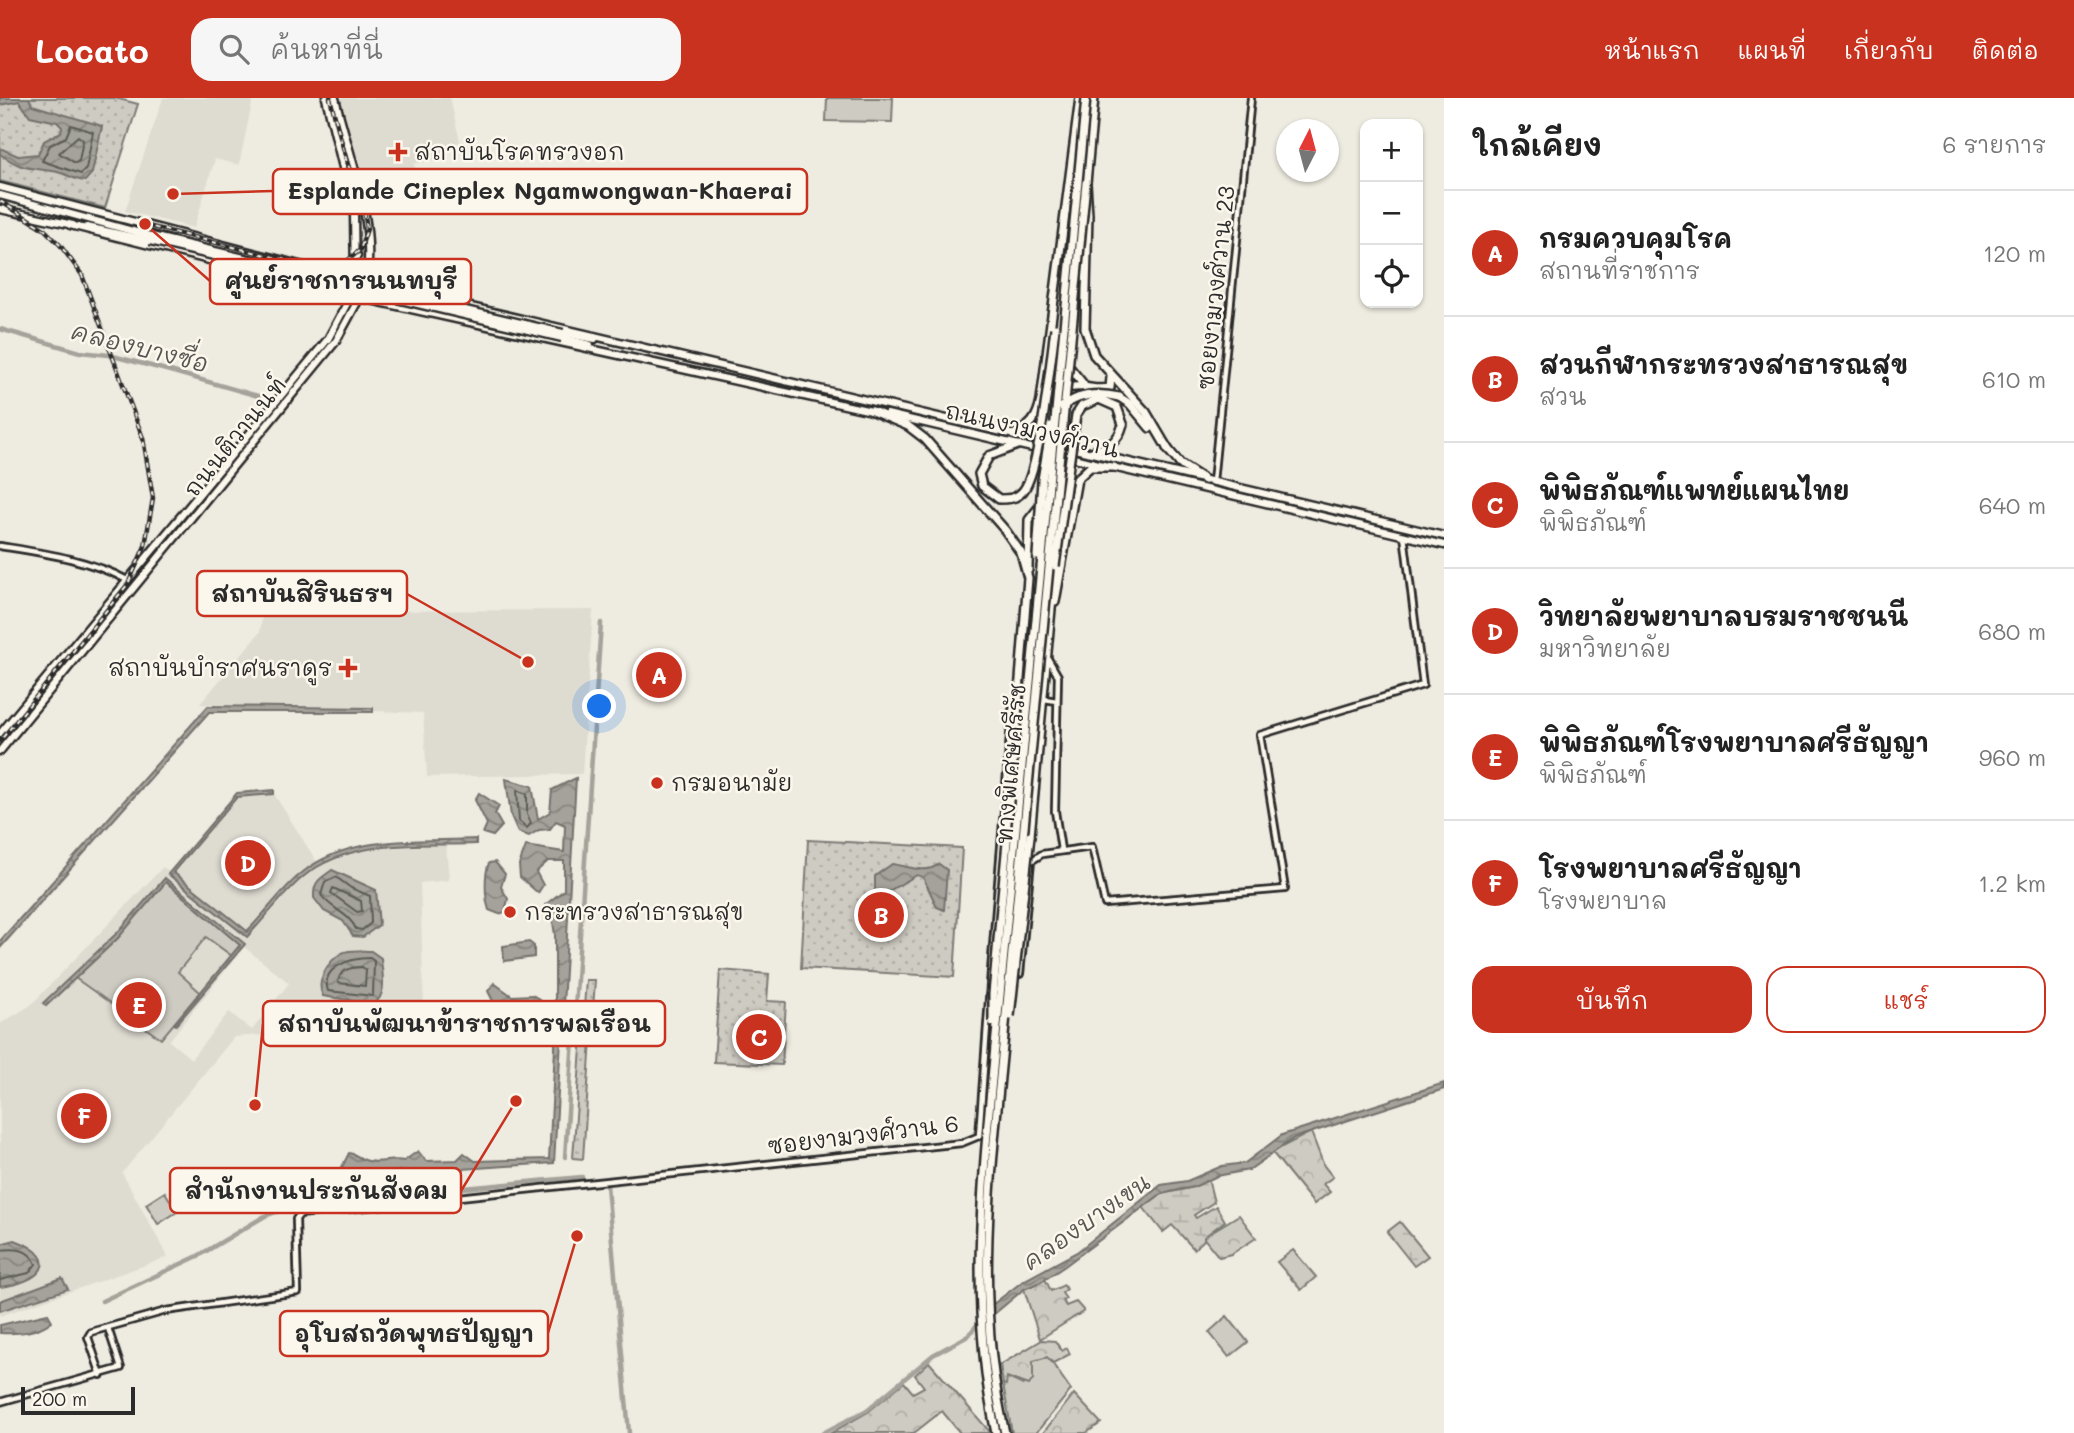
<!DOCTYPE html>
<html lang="th">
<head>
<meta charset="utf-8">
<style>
	:root { --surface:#fff; --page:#f6f6f6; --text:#222; --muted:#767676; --line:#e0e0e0; --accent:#c8321e }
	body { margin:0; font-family:Mali,"Playpen Sans Thai",sans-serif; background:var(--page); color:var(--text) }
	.controls { position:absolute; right:21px; top:21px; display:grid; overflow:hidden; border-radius:14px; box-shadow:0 2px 5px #0004 }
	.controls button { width:63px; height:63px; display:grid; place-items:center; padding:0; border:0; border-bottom:2px solid var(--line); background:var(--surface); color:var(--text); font:35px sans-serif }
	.compass { position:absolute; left:1276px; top:21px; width:63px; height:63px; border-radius:50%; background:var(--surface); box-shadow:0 2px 5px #0004; rotate:6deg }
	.scale { position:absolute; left:21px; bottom:18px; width:114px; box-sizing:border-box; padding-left:7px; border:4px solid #2b2b2b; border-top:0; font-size:19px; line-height:24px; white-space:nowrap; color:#2b2b2b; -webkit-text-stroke:5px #fbf7ec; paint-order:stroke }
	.you { position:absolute; left:600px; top:609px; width:24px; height:24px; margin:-18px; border:5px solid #fff; border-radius:50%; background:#1a73e8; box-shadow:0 0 0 10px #1a73e833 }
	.badge { display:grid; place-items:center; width:46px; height:46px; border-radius:50%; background:var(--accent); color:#fff; font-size:23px; font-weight:700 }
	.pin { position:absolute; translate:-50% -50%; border:4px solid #fff; box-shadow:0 2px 7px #0006 }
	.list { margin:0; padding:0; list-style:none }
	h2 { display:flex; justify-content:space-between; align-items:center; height:91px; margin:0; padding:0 28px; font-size:30px }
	h2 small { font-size:23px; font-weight:400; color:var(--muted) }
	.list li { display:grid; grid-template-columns:46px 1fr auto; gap:21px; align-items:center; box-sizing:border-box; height:126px; padding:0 28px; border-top:2px solid var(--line) }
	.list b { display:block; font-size:26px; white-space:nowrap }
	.list p { margin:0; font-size:23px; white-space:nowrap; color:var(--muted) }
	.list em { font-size:23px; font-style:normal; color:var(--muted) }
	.actions { display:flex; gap:14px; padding:21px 28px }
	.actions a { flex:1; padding:16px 0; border:2px solid var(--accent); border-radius:21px; text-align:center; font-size:24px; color:var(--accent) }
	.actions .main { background:var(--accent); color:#fff }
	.icon { flex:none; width:38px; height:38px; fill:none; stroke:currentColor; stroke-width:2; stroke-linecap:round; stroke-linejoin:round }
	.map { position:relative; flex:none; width:1444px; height:1335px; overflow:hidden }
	header { display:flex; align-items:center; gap:42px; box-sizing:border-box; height:98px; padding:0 35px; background:var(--accent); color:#fff }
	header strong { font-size:33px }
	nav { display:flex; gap:38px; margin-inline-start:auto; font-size:24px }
	.search { width:490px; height:63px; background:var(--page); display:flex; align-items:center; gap:18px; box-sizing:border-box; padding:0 24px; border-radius:21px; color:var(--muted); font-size:26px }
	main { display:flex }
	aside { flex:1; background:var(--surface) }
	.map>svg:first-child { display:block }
	.built { fill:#dedbd1; fill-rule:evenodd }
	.green { fill:#cecbc2; stroke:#7c7b76; stroke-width:2 }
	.forest { fill:url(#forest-crowns); stroke:#7c7b76; stroke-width:2 }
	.wetland { fill:url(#wetland-marsh); stroke:#7c7b76; stroke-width:2 }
	.park { fill:url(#park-dots); stroke:#7c7b76; stroke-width:2 }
	.water { fill:url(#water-waves); stroke:#74726e; stroke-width:2 }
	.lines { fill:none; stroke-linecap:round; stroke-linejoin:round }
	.shore { stroke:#5b5b57; stroke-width:2 }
	.canal { stroke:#a4a29a; stroke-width:4.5 }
	.minor-casing { stroke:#2b2b2b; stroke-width:10 }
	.major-casing { stroke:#2b2b2b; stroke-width:11 }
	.highway-casing { stroke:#2b2b2b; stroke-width:12 }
	.minor { stroke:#fbf7ec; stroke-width:4.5 }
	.major { stroke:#fbf7ec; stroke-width:6 }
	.highway { stroke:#fbf7ec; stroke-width:7 }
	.rail-casing { stroke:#2b2b2b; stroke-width:4.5 }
	.rail { stroke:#fbf7ec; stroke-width:2; stroke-dasharray:5; stroke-linecap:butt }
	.major-bridge-casing { stroke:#2b2b2b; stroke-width:11; stroke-linecap:butt }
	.highway-bridge-casing { stroke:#2b2b2b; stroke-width:12; stroke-linecap:butt }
	.major-bridge { stroke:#fbf7ec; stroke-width:6 }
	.highway-bridge { stroke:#fbf7ec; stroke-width:7 }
	.poi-dot { fill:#c8321e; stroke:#fbf7ec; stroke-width:2.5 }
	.labels { text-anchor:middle; stroke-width:5; stroke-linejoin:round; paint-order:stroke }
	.poi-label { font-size:23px; fill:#2b2b2b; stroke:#fbf7ec; text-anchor:start }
	.street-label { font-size:23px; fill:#2b2b2b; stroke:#fbf7ec }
	.water-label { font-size:24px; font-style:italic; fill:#555552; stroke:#fbf7ec }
	.leader { fill:none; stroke:#c8321e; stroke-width:2.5 }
	.callout-dot { fill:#c8321e; stroke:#fbf7ec; stroke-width:2.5 }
	.callout { fill:#fbf7ec; stroke:#c8321e; stroke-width:2.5 }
	.callout-label { font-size:24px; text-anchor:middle; font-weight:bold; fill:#2b2b2b }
</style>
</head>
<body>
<header>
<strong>Locato</strong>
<div class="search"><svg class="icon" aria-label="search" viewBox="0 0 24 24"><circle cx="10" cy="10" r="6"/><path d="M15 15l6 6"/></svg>ค้นหาที่นี่</div>
<nav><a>หน้าแรก</a><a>แผนที่</a><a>เกี่ยวกับ</a><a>ติดต่อ</a></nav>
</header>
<main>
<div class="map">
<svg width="1444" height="1335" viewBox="0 0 1444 1335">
	<defs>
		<pattern id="forest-crowns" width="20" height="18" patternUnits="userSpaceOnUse" patternTransform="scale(1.75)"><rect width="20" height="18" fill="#cecbc2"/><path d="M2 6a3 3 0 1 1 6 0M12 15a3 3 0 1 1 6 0" fill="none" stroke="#b1aea7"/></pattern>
		<pattern id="wetland-marsh" width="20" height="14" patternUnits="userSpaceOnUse" patternTransform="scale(1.75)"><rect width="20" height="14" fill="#cecbc2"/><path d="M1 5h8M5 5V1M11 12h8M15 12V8" fill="none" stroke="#b1aea7"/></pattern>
		<pattern id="park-dots" width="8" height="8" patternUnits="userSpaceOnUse" patternTransform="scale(1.75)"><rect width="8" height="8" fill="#cecbc2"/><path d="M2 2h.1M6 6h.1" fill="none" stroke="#b1aea7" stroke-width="1.8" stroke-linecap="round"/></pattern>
		<pattern id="water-waves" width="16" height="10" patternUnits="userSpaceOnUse" patternTransform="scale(1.75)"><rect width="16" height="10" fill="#a4a29a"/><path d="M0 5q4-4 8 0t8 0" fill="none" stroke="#86847e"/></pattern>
	</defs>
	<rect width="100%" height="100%" fill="#eeebe0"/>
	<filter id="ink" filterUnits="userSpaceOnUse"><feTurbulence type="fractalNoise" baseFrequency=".0143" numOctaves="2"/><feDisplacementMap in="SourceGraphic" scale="14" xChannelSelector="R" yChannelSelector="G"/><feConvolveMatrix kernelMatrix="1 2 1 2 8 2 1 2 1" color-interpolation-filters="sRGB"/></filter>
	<g filter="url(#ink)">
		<g class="built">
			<path d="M163 0H253L239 67 215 61 194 130 125 113Z"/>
			<path d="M339 0H450L460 44 444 48V59L414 66 418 85 413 111 364 105Z"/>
			<path d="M264 508 351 513 593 512 582 676 427 679 423 615 200 606 260 534Z"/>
			<path d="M274 696 317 764 300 776 247 833 173 775 237 698Z"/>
			<path d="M446 747 449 782 420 785 425 946 327 938 318 933 234 939 122 1075 168 1159 0 1218V926L31 907 163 769 247 839 303 780 332 761 373 751ZM244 849 289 885 252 932 229 914 191 961 169 943Z"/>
		</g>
		<g class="green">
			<path d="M827 0H893L892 24 826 23Z"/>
			<path d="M165 783 240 847 232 858 206 839 178 874 200 894 161 941 75 880 118 840Z"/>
			<path d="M165 1094 177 1114 158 1126 146 1106Z"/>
			<path d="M1293 1152 1316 1179 1301 1192 1277 1164Z"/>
			<path d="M1227 1218 1248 1244 1229 1259 1209 1234Z"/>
			<path d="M1048 1259 1071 1292 1036 1335H1012L1003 1286H1006V1279L1023 1287 1033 1281V1263Z"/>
		</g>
		<g class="forest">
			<path d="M1311 1034 1324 1068 1333 1079 1323 1086 1330 1094 1314 1106 1272 1054Z"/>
			<path d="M1239 1117 1256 1140 1231 1156 1219 1159 1203 1139Z"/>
			<path d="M1045 1181 1051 1193 1064 1187 1066 1192 1062 1195 1066 1201 1063 1202 1066 1208 1076 1204 1084 1213 1040 1241 1024 1191Z"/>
			<path d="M1042 1242 1055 1243 1062 1253 1067 1250 1070 1256 1053 1265 1047 1259 1033 1263V1281L1029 1287 1007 1279 1006 1287 1003 1286 1000 1267Z"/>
			<path d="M929 1264 991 1335H960L942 1313 914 1335H831L868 1314 904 1284 913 1295 924 1289 915 1277Z"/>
			<path d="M1074 1296 1101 1325 1086 1335H1043Z"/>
		</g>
		<g class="wetland">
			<path d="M1208 1081 1214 1104 1194 1117 1196 1120 1216 1108 1225 1123 1204 1139V1142L1194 1151 1172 1127 1163 1134 1143 1109 1161 1096 1194 1089Z"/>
			<path d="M1400 1124 1428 1158 1414 1168 1387 1134Z"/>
		</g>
		<g class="park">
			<path d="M0 0H115L138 6 105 110 0 83Z"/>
			<path d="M808 742 962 750 954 879 801 870Z"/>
			<path d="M720 872 769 876 767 903 786 904 782 967 714 964Z"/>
			<path d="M586 882H595L583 1061 573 1060Z"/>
		</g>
		<g class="water">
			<path d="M0 0H29L32 7 102 28 92 75 85 83C73 82 64 74 52 73 26 69 23 72 0 56V50L18 58 38 56 44 43 61 34 62 29 57 24 30 18 19 3 0 7Z"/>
			<path d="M208 608 373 610V614H209L0 850V843Z"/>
			<path d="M576 680 554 1065 341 1079 340 1073 349 1055C357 1056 358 1060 365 1062 377 1067 391 1060 404 1063L418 1053 426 1063 457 1062 464 1055 475 1063 549 1061 555 950V837L553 824 544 813 545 807 564 792V763H548L536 774 543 787 538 795 520 779 519 767 526 748 564 754 565 727 556 723 550 731 539 732 529 738 518 734 511 718 506 681 532 688 538 721 550 714 552 692Z"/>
			<path d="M274 692V696L237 699 173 774 247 833C266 815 282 790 303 774 350 736 418 744 476 741V746C419 748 350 740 303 779 283 796 266 819 247 839L168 776 237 695Z"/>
			<path d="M479 695 499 708 495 716 502 728 493 738 483 735 487 726 475 702Z"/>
			<path d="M495 764 505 776 501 789 508 801 505 814 499 816 489 812C485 800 484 777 489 765Z"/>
			<path d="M892 766C907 768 926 777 939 766L947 772 944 812 937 809 923 779 917 777 878 799 875 793V778Z"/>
			<path d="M332 772 376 792 379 827 363 839 353 838 343 823 324 813 314 800C313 783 320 781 332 772Z"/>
			<path d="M165 780 245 846 176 927 174 926 240 847 166 784 118 840 46 908 43 905 118 834Z"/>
			<path d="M529 844 534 848V859L504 863 503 848Z"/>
			<path d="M371 853 381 860C382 876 388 896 374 906L323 898C315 883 328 863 342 855 351 851 362 853 371 853Z"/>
			<path d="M494 885 512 898 532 897 539 901 542 912 539 915H515L508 909 501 926 504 935 491 934 494 905 488 893Z"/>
			<path d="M1444 985V991L1294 1040 1249 1072 1217 1078 1194 1089 1161 1096 1065 1168 1041 1184 1024 1191 993 1217 992 1207 1023 1183 1077 1154 1161 1087 1187 1083 1222 1068 1245 1065 1282 1037Z"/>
			<path d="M15 1142C65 1161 39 1185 0 1189V1146Z"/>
			<path d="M62 1180 68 1191 0 1213V1203Z"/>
			<path d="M48 1216 52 1223C36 1235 19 1236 0 1235V1227Z"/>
		</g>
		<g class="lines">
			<g class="shore">
				<path d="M71 27 93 34 86 71 81 76 42 63 50 47 66 39Z"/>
				<path d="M78 38 83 42 79 63 75 65 59 55Z"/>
				<path d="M517 692 527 696V716L531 725 527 730 519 723Z"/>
				<path d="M336 779 351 790 370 798 371 825 362 832 356 831C349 815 332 812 321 797L325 784Z"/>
				<path d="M333 790 361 803 362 813 357 814 331 795Z"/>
				<path d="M370 860 374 863 373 898 328 893C320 868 352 860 370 860Z"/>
				<path d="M362 869 366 872 365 888 338 885C339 872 351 869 362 869Z"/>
				<path d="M0 1152C15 1150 29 1150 36 1166L29 1175 0 1182"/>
			</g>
			<g class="canal">
				<path d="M0 231 80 254 109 257 170 273 272 302"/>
				<path d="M565 1059 601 525"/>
				<path d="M607 1087 629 1335"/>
				<path d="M102 1203 198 1158 265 1118 302 1105 582 1079"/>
				<path d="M823 1335 867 1312 933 1257 968 1238 981 1222"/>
			</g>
			<defs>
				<g id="minor">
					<path d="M1213 384 1251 0"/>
					<path d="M0 448C43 455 88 461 127 482"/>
					<path d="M1047 559 1058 578 1055 713 1061 752"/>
					<path d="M1044 601 1057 603"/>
					<path d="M991 873 1012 612 1018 613"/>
					<path d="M1012 875 1020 876 1031 763 1042 756 1092 749 1105 806 1285 791 1260 637 1423 587 1404 437"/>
					<path d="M101 1277 88 1239 91 1234 166 1213 298 1194 296 1121 300 1116 962 1045 979 1038 991 873H997"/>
					<path d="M0 1304 121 1270 108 1230"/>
				</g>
				<g id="major">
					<path d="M326 0 354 115 355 183"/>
					<path d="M335 0C349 58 378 127 365 187"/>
					<path d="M0 89 365 184 1444 438"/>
					<path d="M0 97 151 138"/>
					<path d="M0 111 73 127"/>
					<path d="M70 127 352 198 876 314"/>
					<path d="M87 129 150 143"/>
					<path d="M332 173 345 171 357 158"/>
					<path d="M563 235 595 241"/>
					<path d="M562 240 590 247"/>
					<path d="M887 316 1444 447"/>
					<path d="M0 636 328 241 353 194"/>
					<path d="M0 653 336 243 361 197"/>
				</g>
				<g id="highway">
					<path d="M1094 0 1086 85 1088 117 1085 230 1094 257 1146 314 1169 353"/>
					<path d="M1066 265 1083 286"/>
					<path d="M1060 292C1086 284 1090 294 1110 290L1111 279"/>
					<path d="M1119 299 1130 306 1150 330"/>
					<path d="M872 313 908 328 925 341 1005 432 1021 455 1028 480 1008 733"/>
					<path d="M1013 337C1031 328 1037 322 1041 302L1080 0"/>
					<path d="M1167 350 1180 366 1205 382"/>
					<path d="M1091 354C1108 349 1118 345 1123 326"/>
					<path d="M989 358 1018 347"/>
					<path d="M1056 393 1062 378 1060 362"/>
					<path d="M1028 472 1029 422 1044 403"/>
					<path d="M1055 504 1077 381 1090 369H1114"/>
					<path d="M1030 738 1055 468"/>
					<path d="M1003 948C991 1077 974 1207 1005 1335"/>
					<path d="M995 949C983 1078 968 1206 996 1335"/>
				</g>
			</defs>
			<use href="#minor" class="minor-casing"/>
			<use href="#major" class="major-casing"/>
			<use href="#highway" class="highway-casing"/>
			<use href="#minor" class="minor"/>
			<use href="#major" class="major"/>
			<use href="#highway" class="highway"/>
			<defs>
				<g id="rail">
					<path d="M0 103 44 131 60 147 82 177 143 340 153 400 145 448 128 486 0 643"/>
					<path d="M144 127 314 169 329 170 346 164 360 152 367 131 364 112 346 61 330 0"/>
				</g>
			</defs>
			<use href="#rail" class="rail-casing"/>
			<use href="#rail" class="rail"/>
			<defs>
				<g id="major-bridge">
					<path d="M151 138 563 235"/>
					<path d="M150 143 562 240"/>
				</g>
				<g id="highway-bridge">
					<path d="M1062 309C1079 295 1098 294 1119 299"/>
					<path d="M989 358 979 376 982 388 999 401C1009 401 1016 401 1023 393 1040 373 1051 261 1055 230"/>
					<path d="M1037 458 1042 382 1051 328"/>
					<path d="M1055 468 1076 317 1082 308 1099 301 1117 309 1123 326"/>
					<path d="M1010 918 1030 738"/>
					<path d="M993 924V896L1008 733"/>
					<path d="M1003 948 1086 85"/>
					<path d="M995 949 1086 0"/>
				</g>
			</defs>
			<use href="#major-bridge" class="major-bridge-casing"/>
			<use href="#highway-bridge" class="highway-bridge-casing"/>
			<use href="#major-bridge" class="major-bridge"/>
			<use href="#highway-bridge" class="highway-bridge"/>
		</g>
	</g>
	<g class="poi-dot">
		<path d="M394.5 43.5h7v7h7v7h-7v7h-7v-7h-7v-7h7z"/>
		<path d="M344.5 559.5h7v7h7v7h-7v7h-7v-7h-7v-7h7z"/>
		<circle cx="657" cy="685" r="7"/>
		<circle cx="510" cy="814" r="7"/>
	</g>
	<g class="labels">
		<g class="poi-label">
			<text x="414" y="62">สถาบันโรคทรวงอก</text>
			<text x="332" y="578" text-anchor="end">สถาบันบำราศนราดูร</text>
			<text x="671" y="693">กรมอนามัย</text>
			<text x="524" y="822">กระทรวงสาธารณสุข</text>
		</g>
		<g class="street-label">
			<text transform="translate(1216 190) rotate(-84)" y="8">ซอยงามวงศ์วาน 23</text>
			<text transform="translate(1032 332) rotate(13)" y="8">ถนนงามวงศ์วาน</text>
			<text transform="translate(235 339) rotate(-51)" y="8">ถนนติวานนท์</text>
			<text transform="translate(1011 666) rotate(-85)" y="8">ทางพิเศษศรีรัช</text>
			<text transform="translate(863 1037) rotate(-7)" y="8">ซอยงามวงศ์วาน 6</text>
		</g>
		<g class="water-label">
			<text transform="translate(140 250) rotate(14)" y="8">คลองบางซื่อ</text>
			<text transform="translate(1087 1124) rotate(-35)" y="8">คลองบางเขน</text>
		</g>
	</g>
	<path class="leader" d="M173 96L273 93M145 126L210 183M528 564L407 496M255 1007L263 926M516 1003L461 1093M577 1138L548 1235"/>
	<g class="callout-dot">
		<circle cx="173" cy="96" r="7"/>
		<circle cx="145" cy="126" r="7"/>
		<circle cx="528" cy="564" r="7"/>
		<circle cx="255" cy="1007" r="7"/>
		<circle cx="516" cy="1003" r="7"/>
		<circle cx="577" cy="1138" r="7"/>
	</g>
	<g class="callout">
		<rect x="273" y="71" width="534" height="45" rx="7"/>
		<rect x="210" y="161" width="261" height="45" rx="7"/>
		<rect x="197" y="473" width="210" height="45" rx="7"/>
		<rect x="263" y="903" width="402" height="45" rx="7"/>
		<rect x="170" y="1070" width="291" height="45" rx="7"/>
		<rect x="280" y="1213" width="268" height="45" rx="7"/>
	</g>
	<g class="callout-label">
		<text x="540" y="101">Esplande Cineplex Ngamwongwan-Khaerai</text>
		<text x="341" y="191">ศูนย์ราชการนนทบุรี</text>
		<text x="302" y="504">สถาบันสิรินธรฯ</text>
		<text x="464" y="934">สถาบันพัฒนาข้าราชการพลเรือน</text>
		<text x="316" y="1101">สำนักงานประกันสังคม</text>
		<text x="414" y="1244">อุโบสถวัดพุทธปัญญา</text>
	</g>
</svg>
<div class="controls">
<button>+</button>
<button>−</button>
<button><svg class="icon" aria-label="locate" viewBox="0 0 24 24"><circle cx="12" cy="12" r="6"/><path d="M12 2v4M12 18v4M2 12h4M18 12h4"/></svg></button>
</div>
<svg class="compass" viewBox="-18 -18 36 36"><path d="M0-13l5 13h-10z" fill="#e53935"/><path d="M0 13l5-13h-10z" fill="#767676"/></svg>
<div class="scale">200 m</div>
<div class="you"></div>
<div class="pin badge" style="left:659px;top:577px">A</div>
<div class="pin badge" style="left:881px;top:817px">B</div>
<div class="pin badge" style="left:759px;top:939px">C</div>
<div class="pin badge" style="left:248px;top:765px">D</div>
<div class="pin badge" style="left:139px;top:907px">E</div>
<div class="pin badge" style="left:84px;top:1018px">F</div>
</div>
<aside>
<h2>ใกล้เคียง<small>6 รายการ</small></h2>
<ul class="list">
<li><span class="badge">A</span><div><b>กรมควบคุมโรค</b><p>สถานที่ราชการ</p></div><em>120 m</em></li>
<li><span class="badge">B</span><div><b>สวนกีฬากระทรวงสาธารณสุข</b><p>สวน</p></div><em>610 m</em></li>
<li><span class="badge">C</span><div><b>พิพิธภัณฑ์แพทย์แผนไทย</b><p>พิพิธภัณฑ์</p></div><em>640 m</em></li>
<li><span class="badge">D</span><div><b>วิทยาลัยพยาบาลบรมราชชนนี</b><p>มหาวิทยาลัย</p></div><em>680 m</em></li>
<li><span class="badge">E</span><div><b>พิพิธภัณฑ์โรงพยาบาลศรีธัญญา</b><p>พิพิธภัณฑ์</p></div><em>960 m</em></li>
<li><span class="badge">F</span><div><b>โรงพยาบาลศรีธัญญา</b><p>โรงพยาบาล</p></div><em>1.2 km</em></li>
</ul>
<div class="actions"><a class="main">บันทึก</a><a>แชร์</a></div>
</aside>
</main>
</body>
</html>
